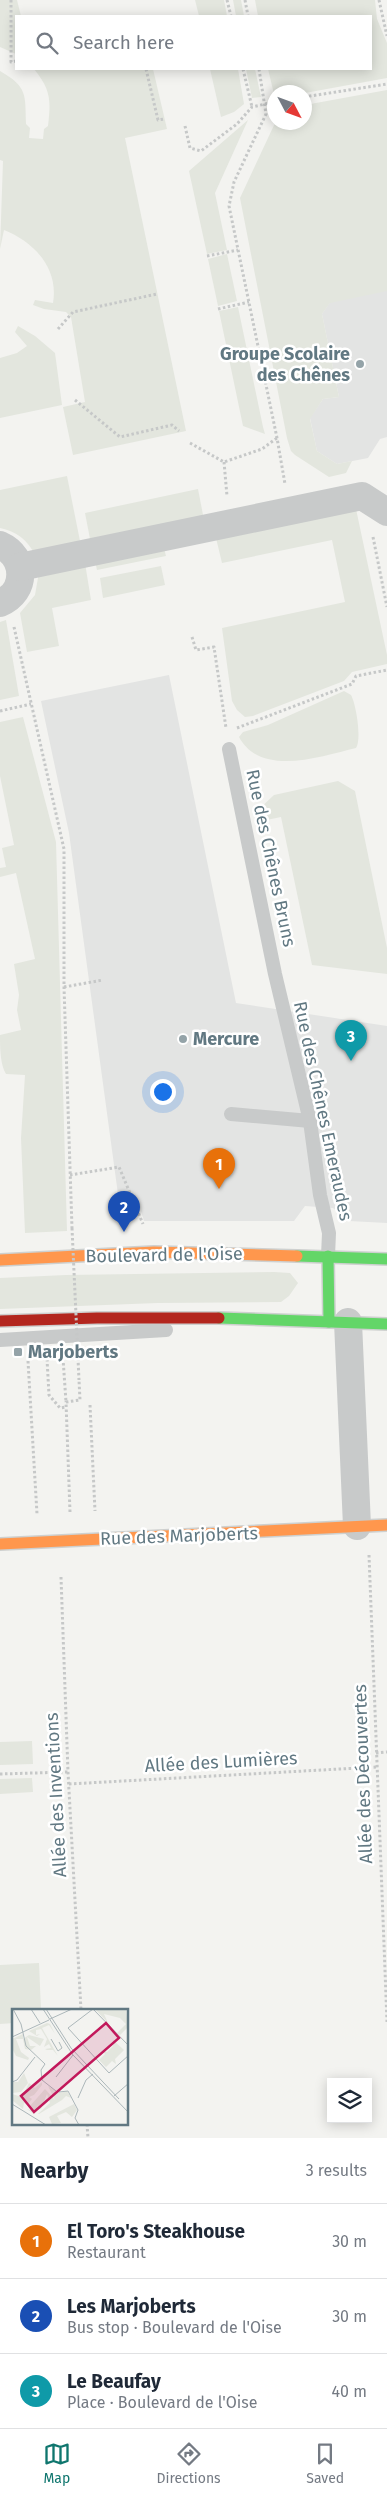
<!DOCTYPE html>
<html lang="en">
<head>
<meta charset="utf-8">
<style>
	:root { --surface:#fff; --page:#f6f6f7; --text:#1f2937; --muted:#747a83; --line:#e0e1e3; --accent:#0f766e }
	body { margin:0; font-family:"Fira Sans",sans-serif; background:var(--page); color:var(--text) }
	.controls { position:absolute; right:15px; bottom:15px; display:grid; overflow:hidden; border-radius:0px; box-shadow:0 2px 12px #0003 }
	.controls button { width:45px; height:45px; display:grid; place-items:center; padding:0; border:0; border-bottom:1px solid var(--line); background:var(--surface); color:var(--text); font:25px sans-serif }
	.compass { position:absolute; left:267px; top:85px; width:45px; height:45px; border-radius:50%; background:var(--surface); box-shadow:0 2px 12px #0003; rotate:131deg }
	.you { position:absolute; left:162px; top:1091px; width:18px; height:18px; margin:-12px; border:4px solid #fff; border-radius:50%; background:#1a73e8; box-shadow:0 0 0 8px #1a73e833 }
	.badge { display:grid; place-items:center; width:32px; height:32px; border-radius:50%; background:var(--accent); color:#fff; font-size:16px; font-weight:700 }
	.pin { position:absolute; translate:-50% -41px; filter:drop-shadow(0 1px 2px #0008) }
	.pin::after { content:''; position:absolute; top:26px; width:18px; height:15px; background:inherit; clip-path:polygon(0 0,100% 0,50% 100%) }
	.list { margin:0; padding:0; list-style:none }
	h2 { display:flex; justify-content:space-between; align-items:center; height:65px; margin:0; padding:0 20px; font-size:21px }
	h2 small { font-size:16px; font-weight:400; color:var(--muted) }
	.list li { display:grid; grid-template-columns:32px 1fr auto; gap:15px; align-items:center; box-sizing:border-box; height:75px; padding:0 20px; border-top:1px solid var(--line) }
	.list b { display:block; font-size:19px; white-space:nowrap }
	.list p { margin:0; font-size:16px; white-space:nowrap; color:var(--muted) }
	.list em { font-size:16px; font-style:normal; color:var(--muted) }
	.icon { flex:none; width:28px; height:28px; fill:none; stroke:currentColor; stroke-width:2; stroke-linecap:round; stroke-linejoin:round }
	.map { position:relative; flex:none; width:387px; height:2138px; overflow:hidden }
	.search { position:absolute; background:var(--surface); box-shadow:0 2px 12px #0003; left:15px; right:15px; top:15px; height:55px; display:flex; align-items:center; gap:12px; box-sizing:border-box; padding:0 18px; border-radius:0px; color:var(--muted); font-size:19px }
	.sheet { height:290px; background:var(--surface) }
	nav { display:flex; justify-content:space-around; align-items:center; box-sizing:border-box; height:70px; border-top:1px solid var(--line); background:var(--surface); font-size:14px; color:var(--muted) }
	nav a { display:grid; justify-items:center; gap:2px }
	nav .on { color:var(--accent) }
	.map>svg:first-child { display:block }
	.built { fill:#e3e4e3 }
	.green { fill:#e3e6de }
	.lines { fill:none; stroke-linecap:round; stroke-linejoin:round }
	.fast-casing { stroke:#ced0cf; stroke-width:14 }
	.slow-casing { stroke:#ced0cf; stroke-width:14 }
	.jam-casing { stroke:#ced0cf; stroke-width:14 }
	.path { stroke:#c6c8c8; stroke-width:3; stroke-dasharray:2.5 2.5; stroke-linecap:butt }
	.lane { stroke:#c8caca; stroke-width:14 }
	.street { stroke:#c8caca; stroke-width:28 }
	.fast { stroke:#63d668; stroke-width:11 }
	.slow { stroke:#ff974d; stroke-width:11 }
	.jam { stroke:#b3261e; stroke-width:11 }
	.path-bridge { stroke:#c6c8c8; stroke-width:3; stroke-dasharray:2.5 2.5; stroke-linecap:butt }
	.poi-dot { fill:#94a3a8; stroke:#fff; stroke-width:2 }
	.labels { text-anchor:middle; stroke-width:5; stroke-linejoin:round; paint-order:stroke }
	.poi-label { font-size:18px; font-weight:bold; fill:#617882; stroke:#fff; text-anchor:start }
	.street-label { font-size:18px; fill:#617882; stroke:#fff }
	.inset-road { fill:none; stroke:#acb7ba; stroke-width:1 }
	.view { fill:#c2185b; fill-opacity:0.15; stroke:#c2185b; stroke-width:2.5 }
	.inset-edge { fill:none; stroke:#617882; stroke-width:2.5 }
</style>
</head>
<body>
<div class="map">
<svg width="387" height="2138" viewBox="0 0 387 2138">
	<rect width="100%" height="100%" fill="#f3f3f0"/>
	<g class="built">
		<path d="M387 220V437L380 439 368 458 337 464 317 451 310 418 323 399 339 397 322 314Z"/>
		<path d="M169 675 236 1003 387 1026V1223L349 1221 333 1208 305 1206 294 1221H144L140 1208 120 1209 69 833 41 701Z"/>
	</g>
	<g class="green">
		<path d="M0 0H17L21 16H16V54L0 47Z"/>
		<path d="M195 0H224L227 16H199Z"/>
		<path d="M233 0H241L244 16H236Z"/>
		<path d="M255 0H375L377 19 387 43V78L305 93 274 92V94L268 69H371V16H258Z"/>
		<path d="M34 69H153L167 129 125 138 186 431 73 455 63 407 85 402 71 317 66 312 44 309 33 305 35 300 53 303C59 268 34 242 4 230L0 249 3 161 0 160V71C28 87 25 95 26 124L30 128 29 138 43 139 44 129 48 126C51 100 51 90 34 69Z"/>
		<path d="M210 69H238L244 104 234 112 221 117Z"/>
		<path d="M246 69H255L261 97 252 98Z"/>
		<path d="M387 90V291L330 303 322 314 339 397 323 399 310 419 317 451 337 464 352 461 346 473 329 477 295 455 291 451 287 438 240 198 275 123 304 122 305 105Z"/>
		<path d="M248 120 215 193 227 250 207 254 189 171Z"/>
		<path d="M227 254 237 301 218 306 208 259Z"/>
		<path d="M238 307 263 427 265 434 243 426 219 311Z"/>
		<path d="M18 326 35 336 55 353 62 405 0 418V358L17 353 27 346 15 332Z"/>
		<path d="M67 476 81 546 35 555C28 540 16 531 0 528V490Z"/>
		<path d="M198 489 204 520 91 544 85 513Z"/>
		<path d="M356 509 387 655V664L352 672 344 681 253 716 245 717 237 710 232 701 222 628 345 602 332 540 222 563 216 538Z"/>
		<path d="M164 548 166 556 97 570 95 561Z"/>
		<path d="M85 563 91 600 52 608 59 646 27 652 20 613 35 595 39 572Z"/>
		<path d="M161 566 165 585 103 598 100 578Z"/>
		<path d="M6 620 19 696 0 700V622Z"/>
		<path d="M344 691 351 695C356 704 362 739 356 748 322 756 261 778 239 737L243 732 268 725Z"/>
		<path d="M23 717 56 842 67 1231 25 1233 21 1138 25 1075 6 1074C0 1064 0 1047 0 1035L21 1030 17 1010 19 995 14 964 35 959 16 873 0 877V868L6 867 2 848 14 845 0 776V722Z"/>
		<path d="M338 781 355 791 387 948V974L312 965 281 817 257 822 256 812 274 795Z"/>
		<path d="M274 1272 290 1273 298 1283 289 1296 281 1302 158 1303 0 1309V1278L66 1275Z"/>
		<path d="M32 1741 33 1764 0 1765V1742Z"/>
		<path d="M32 1778 33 1792 0 1794V1779Z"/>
		<path d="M39 1963 41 2010H14V2023L0 2024V1965Z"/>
	</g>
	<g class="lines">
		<defs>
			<g id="fast">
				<path d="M297 1256 387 1259"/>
				<path d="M328 1256 329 1322"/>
				<path d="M219 1318 387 1324"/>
			</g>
			<g id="slow">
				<path d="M0 1260 154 1252 297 1256"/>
				<path d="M0 1544 387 1525"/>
			</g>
			<path id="jam" d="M0 1321 97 1318H219"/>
		</defs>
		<use href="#fast" class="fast-casing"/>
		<use href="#slow" class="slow-casing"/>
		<use href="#jam" class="jam-casing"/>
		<g class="path">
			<path d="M11 0V62L16 61"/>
			<path d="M227 0 231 16"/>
			<path d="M245 0 248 16"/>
			<path d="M379 0 387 36"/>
			<path d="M146 69 158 120 164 119"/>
			<path d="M243 69 252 107"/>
			<path d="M259 69 266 114 234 182 229 206 277 438 285 484"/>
			<path d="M304 97 387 84"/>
			<path d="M185 126 190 148 201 151 237 124 252 107 274 102"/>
			<path d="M207 256 238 250"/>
			<path d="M218 309 249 302"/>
			<path d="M58 329 73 312 157 294"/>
			<path d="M75 400 120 437 172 425 179 431"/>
			<path d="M190 443 224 462 262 449 277 438"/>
			<path d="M224 462 227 496"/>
			<path d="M373 537 387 607"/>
			<path d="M14 627 64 849V987L72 1228"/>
			<path d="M192 637 196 650 214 647 226 728"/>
			<path d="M0 711 31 704"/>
			<path d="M237 728 352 684 356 676 387 670"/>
			<path d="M64 987 103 980"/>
			<path d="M70 1175 119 1167 143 1224"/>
			<path d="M63 1358 66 1402"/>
			<path d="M47 1359 49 1395 60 1408 66 1407"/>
			<path d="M28 1361 37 1514"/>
			<path d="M90 1405 95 1511"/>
			<path d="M70 1512 66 1402 80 1400 79 1380"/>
			<path d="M369 1555 387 2022"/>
			<path d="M61 1577 68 1772 81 2010"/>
			<path d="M376 1753 387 1752"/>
			<path d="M0 1774 68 1772"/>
			<path d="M69 1784 376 1767"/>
			<path d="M87 2124 88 2138"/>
		</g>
		<g class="lane">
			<path d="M229 749 275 974 310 1121 320 1195 329 1233 328 1256"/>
			<path d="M231 1114 310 1121"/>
			<path d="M0 1340 166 1330"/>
		</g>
		<g class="street">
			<path d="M0 545C27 557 27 592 0 603"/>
			<path d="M20 567 362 496 387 512"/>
			<path d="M348 1322 357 1526"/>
		</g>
		<use href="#fast" class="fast"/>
		<use href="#slow" class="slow"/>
		<use href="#jam" class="jam"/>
		<path class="path-bridge" d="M72 1228 79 1380"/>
	</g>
	<g class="poi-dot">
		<circle cx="360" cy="364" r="5"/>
		<circle cx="183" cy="1039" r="5"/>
		<rect x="13" y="1347" width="10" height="10" rx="2.5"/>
	</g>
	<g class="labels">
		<g class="poi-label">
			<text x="350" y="360" text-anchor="end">Groupe Scolaire<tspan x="350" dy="21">des Chênes</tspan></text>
			<text x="193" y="1045">Mercure</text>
			<text x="28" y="1358">Marjoberts</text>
		</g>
		<g class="street-label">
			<text transform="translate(271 858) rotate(78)" y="6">Rue des Chênes Bruns</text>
			<text transform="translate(323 1111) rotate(78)" y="6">Rue des Chênes Emeraudes</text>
			<text transform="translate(164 1255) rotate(-1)" y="6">Boulevard de l'Oise</text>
			<text transform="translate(179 1536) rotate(-2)" y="6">Rue des Marjoberts</text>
			<text transform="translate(221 1762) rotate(-3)" y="6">Allée des Lumières</text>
			<text transform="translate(363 1774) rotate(-92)" y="6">Allée des Découvertes</text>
			<text transform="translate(56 1795) rotate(-93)" y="6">Allée des Inventions</text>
		</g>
	</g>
	<g transform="translate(12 2009)">
		<rect width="116" height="116" fill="#f3f3f0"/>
		<path d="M83 0H114L116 18 108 26 105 24 114 15 108 9 92 5 96 14ZM35 14 38 15 43 25 37 16 30 19 46 47 41 41H35L33 40 39 39 37 35 32 38 35 30 29 20 24 21V26L28 25 25 27 17 22ZM11 25V30L17 26 32 30 28 37 15 28 18 37H24L19 41 13 40 11 30H4L9 43 17 49 16 51 4 47 0 39V30ZM101 31 112 41 103 50 104 55 100 52 94 58 87 51 93 45 90 41 95 43 101 37ZM12 64 16 74 9 83 0 84V73H6ZM30 73V76L22 86 17 88 20 90 16 95 12 94 11 100 0 91V85L10 88 17 74 23 79ZM36 77 48 84 55 82 59 89 54 87 50 91 27 105H26L38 94 35 85 29 100H25L26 96 22 105 15 100 22 102 18 97 33 80 43 91ZM62 95 65 101 60 108 54 103 45 107 49 114 40 115 37 108Z" fill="#e3e6de"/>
		<path class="inset-road" d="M1 0 9 15 14 37 33 55 29 61 30 71 44 82M19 0 28 14M31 0 61 46 117 104M34 0 59 39 107 90M38 10 60 0M0 28 37 11M39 30 46 42 50 39 47 33M117 37 81 0 56 19 97 64 117 46M44 68 61 46M0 73 5 71 23 48M47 83 56 82 66 101 63 109 67 116M102 87 117 74M66 89 74 71 81 65M0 95 34 116"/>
		<path class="view" d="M94 14 107 29 22 103 9 87Z"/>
		<rect width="116" height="116" class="inset-edge"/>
	</g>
</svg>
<div class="controls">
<button><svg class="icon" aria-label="layers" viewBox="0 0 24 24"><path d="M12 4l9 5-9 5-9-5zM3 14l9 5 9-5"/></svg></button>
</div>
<svg class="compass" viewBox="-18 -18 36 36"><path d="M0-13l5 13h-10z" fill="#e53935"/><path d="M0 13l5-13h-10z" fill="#747a83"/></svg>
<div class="you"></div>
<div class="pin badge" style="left:219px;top:1189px;background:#e8710a">1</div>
<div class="pin badge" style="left:124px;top:1232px;background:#1a4fb4">2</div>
<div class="pin badge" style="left:351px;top:1061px;background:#0f9aa8">3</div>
<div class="search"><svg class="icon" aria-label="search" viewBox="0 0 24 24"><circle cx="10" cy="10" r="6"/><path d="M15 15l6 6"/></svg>Search here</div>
</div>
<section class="sheet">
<h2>Nearby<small>3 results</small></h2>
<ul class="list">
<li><span class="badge" style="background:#e8710a">1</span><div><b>El Toro's Steakhouse</b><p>Restaurant</p></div><em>30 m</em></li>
<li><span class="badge" style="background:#1a4fb4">2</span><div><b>Les Marjoberts</b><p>Bus stop · Boulevard de l'Oise</p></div><em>30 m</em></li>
<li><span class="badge" style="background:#0f9aa8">3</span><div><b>Le Beaufay</b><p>Place · Boulevard de l'Oise</p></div><em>40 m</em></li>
</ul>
</section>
<nav>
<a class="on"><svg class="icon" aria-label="map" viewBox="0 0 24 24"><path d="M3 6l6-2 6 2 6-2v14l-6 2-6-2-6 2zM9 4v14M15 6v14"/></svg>Map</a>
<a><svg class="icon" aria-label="directions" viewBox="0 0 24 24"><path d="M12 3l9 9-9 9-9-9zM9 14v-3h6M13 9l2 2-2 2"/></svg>Directions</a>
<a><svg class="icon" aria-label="saved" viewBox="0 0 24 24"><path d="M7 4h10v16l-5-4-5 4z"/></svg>Saved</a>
</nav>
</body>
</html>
